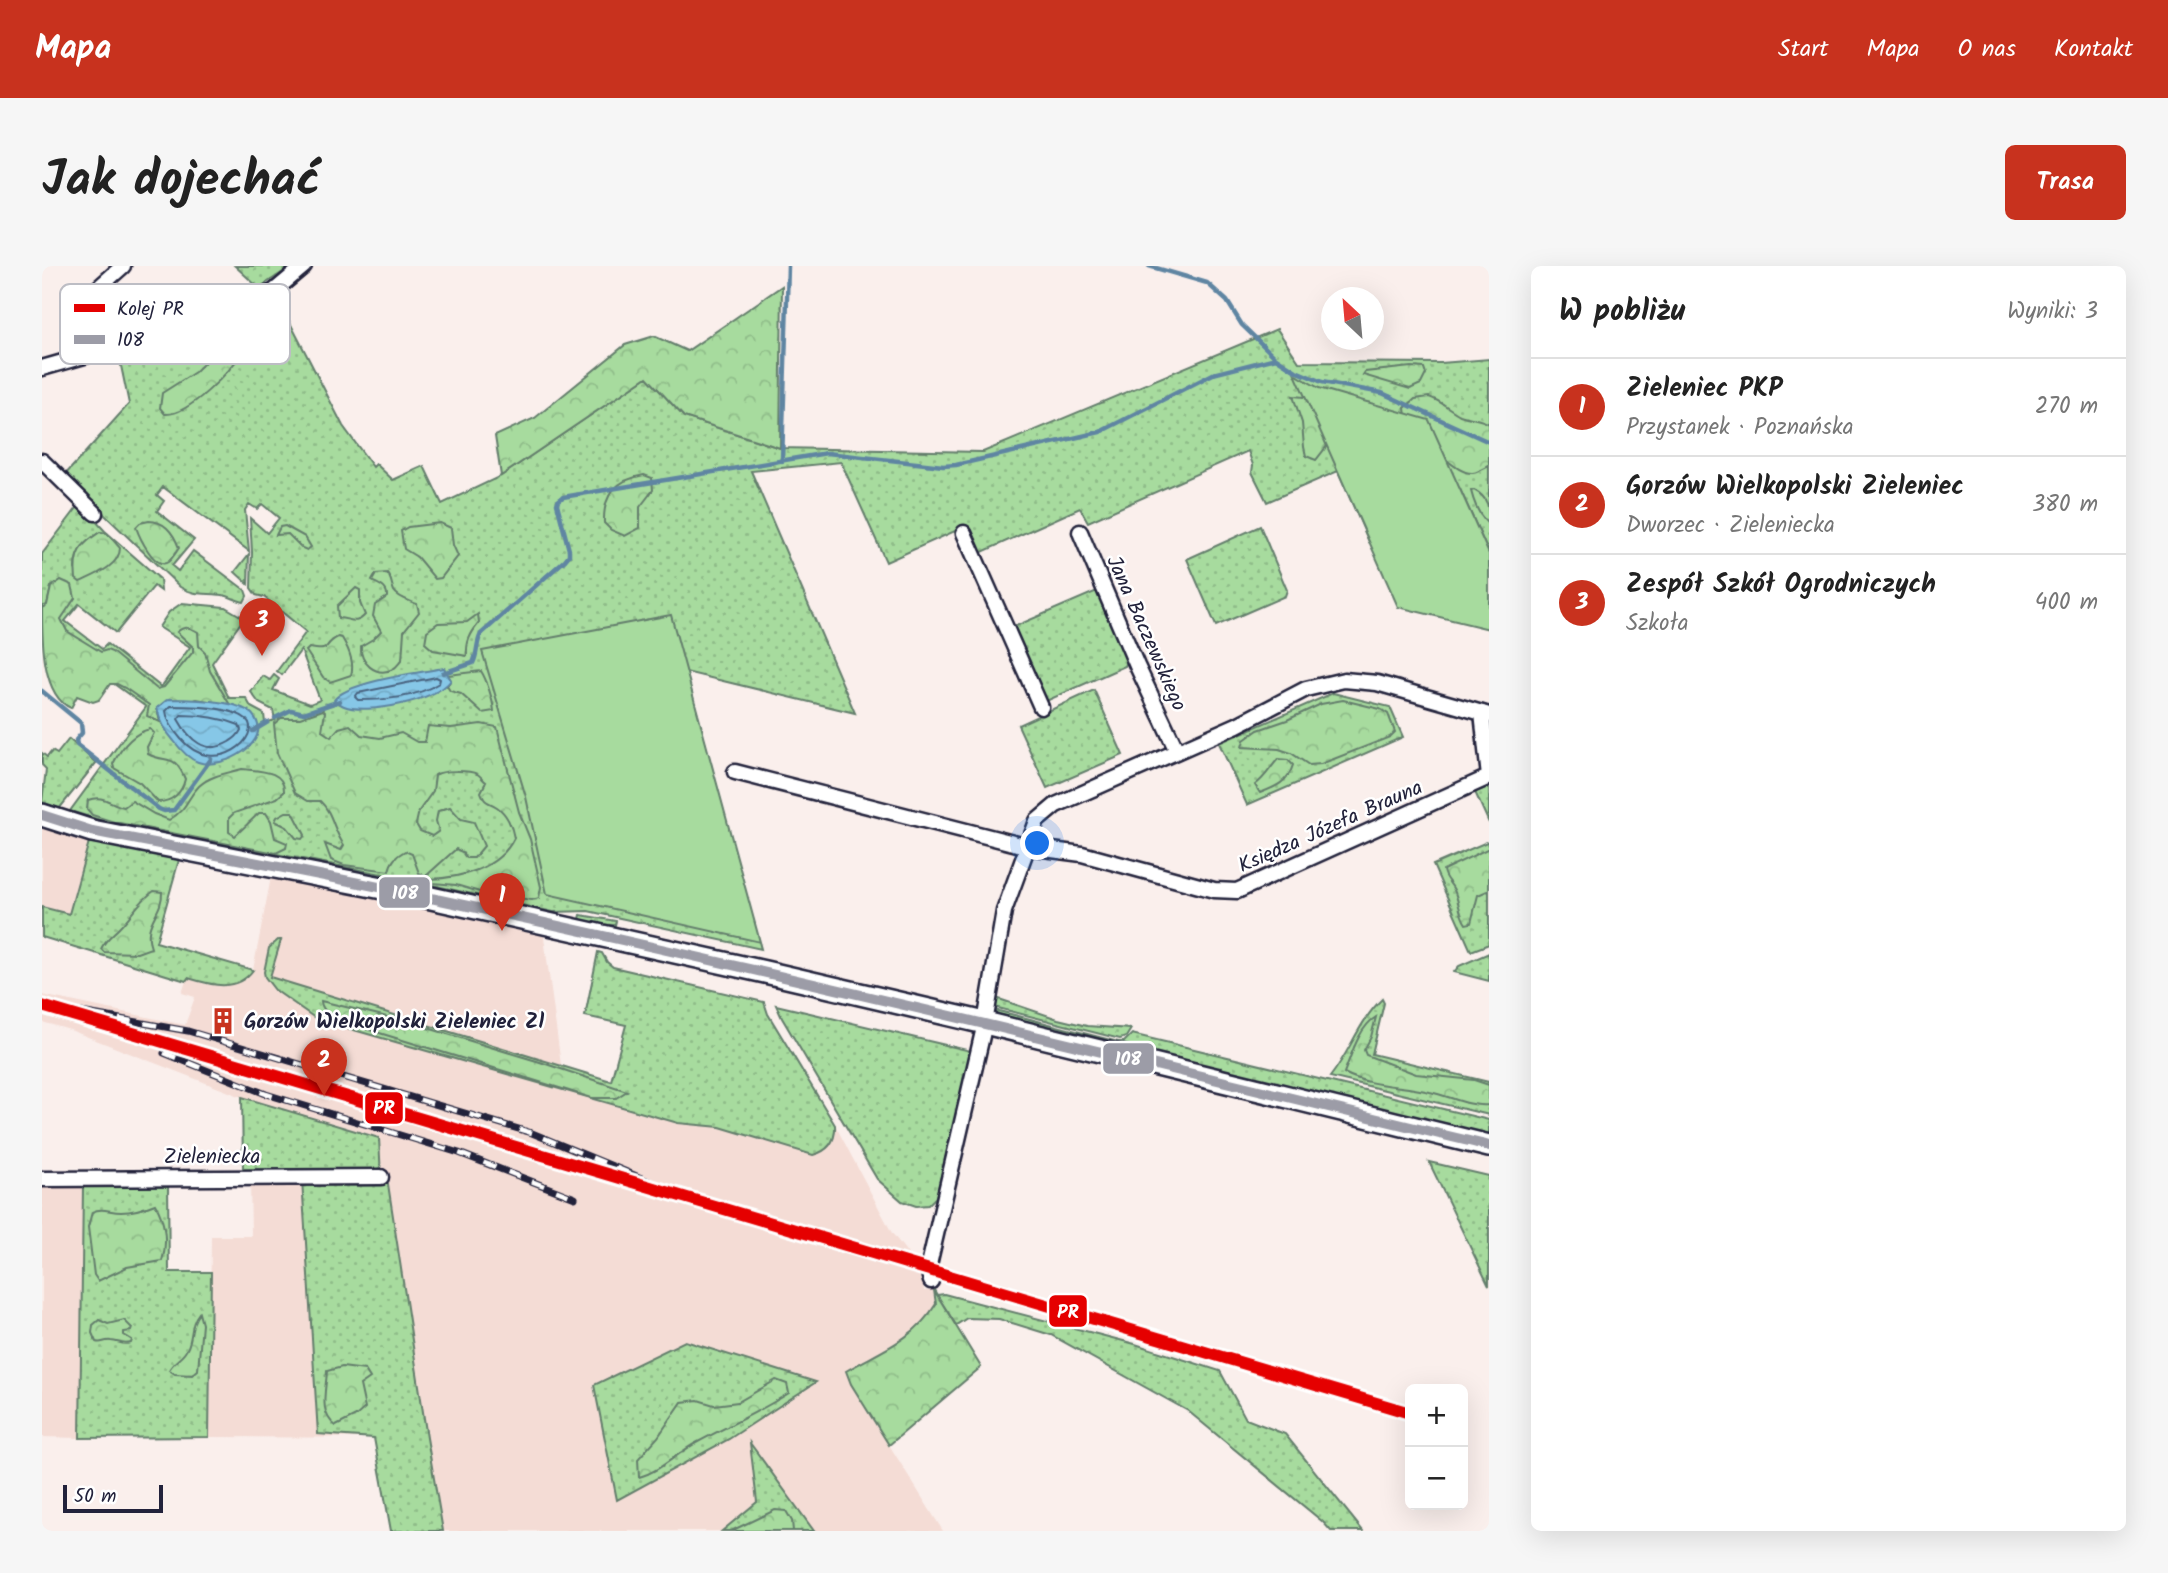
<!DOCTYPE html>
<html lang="pl">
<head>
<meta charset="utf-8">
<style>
	:root { --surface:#fff; --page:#f6f6f6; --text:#222; --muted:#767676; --line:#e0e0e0; --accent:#c8321e }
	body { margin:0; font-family:Kalam,sans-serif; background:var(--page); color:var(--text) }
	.controls { position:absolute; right:21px; bottom:21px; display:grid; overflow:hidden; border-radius:10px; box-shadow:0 7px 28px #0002 }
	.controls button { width:63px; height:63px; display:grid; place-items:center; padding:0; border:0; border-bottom:2px solid var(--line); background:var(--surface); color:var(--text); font:35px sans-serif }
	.compass { position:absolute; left:1279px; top:21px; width:63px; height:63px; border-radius:50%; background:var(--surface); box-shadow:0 7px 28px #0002; rotate:334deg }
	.scale { position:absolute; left:21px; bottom:18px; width:100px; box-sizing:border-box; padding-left:7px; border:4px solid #22223b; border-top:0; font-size:19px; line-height:24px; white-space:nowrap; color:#22223b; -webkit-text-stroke:5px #fff; paint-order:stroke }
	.you { position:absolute; left:996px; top:578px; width:24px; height:24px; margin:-18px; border:5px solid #fff; border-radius:50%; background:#1a73e8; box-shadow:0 0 0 10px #1a73e833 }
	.badge { display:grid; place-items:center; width:46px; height:46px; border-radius:50%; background:var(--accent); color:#fff; font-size:23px; font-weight:700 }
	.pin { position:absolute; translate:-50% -58px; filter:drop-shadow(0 2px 4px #0008) }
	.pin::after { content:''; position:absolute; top:37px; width:24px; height:21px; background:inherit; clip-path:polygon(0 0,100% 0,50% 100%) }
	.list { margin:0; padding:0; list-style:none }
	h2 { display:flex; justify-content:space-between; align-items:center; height:91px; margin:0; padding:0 28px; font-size:30px }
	h2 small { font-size:23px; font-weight:400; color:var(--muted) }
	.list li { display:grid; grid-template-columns:46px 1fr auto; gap:21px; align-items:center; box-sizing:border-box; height:98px; padding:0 28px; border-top:2px solid var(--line) }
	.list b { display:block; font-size:26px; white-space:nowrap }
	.list p { margin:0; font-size:23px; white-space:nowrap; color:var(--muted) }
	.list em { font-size:23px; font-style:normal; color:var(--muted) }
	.map { position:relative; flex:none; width:1447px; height:1265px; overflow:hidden; border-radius:10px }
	header { display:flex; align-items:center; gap:42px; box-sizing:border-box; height:98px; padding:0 35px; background:var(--accent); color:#fff }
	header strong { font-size:33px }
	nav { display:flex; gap:38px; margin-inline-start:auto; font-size:24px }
	.intro { display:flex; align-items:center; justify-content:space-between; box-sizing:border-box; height:168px; padding:0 42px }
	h1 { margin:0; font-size:49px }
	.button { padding:18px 32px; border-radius:10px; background:var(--accent); color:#fff; font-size:24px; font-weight:700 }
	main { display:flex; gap:42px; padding:0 42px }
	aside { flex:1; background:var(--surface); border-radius:10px; box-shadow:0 7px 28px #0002 }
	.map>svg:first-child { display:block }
	.built { fill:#f4dcd5 }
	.grass { fill:url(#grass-dots); stroke:#647e6c; stroke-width:2; fill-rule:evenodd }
	.forest { fill:url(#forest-crowns); stroke:#647e6c; stroke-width:2 }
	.pitch { fill:#a7db9e; stroke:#647e6c; stroke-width:2 }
	.water { fill:url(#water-waves); stroke:#5e85a2; stroke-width:2 }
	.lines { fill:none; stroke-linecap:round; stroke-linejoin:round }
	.shore { stroke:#4a6480; stroke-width:2 }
	.stream { stroke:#5e85a2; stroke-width:4.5 }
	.street-casing { stroke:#22223b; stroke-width:19 }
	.secondary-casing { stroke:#22223b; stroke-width:26 }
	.street { stroke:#fff; stroke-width:14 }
	.secondary { stroke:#fff; stroke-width:21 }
	.rail-casing { stroke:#22223b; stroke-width:7 }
	.rail { stroke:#fff; stroke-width:4.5; stroke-dasharray:13; stroke-linecap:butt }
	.bus-1-casing { stroke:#fff; stroke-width:16 }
	.bus-1 { stroke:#9c9ca7; stroke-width:10 }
	.rail-1-casing { stroke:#fff; stroke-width:18 }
	.rail-1 { stroke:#e50000; stroke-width:12 }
	.labels { text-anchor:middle; stroke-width:5; stroke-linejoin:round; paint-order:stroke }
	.street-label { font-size:21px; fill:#22223b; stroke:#fff }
	.poi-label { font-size:21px; font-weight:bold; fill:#22223b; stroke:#fff; text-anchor:start }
	.key { fill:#fff; stroke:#bdbdc4; stroke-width:2 }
	.key-label { font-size:19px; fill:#22223b }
	.line-badge { stroke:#fff; stroke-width:2.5 }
	.badge-label { font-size:19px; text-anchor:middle; font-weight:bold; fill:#fff }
</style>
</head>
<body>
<header>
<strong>Mapa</strong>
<nav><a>Start</a><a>Mapa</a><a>O nas</a><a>Kontakt</a></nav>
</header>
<div class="intro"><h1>Jak dojechać</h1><a class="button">Trasa</a></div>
<main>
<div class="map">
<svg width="1447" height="1265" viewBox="0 0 1447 1265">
	<defs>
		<pattern id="grass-dots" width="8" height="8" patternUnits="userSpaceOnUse" patternTransform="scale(1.75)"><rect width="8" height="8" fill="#a7db9e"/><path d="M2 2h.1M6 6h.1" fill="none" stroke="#8fbc89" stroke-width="1.8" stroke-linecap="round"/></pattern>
		<pattern id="forest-crowns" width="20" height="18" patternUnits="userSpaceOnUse" patternTransform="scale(1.75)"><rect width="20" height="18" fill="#a7db9e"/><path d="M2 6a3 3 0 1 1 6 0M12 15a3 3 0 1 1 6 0" fill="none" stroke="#8fbc89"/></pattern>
		<pattern id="water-waves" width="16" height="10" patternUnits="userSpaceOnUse" patternTransform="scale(1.75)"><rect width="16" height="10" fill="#86c7e7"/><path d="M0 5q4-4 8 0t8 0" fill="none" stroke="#73abc7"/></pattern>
	</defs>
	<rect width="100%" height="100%" fill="#faefec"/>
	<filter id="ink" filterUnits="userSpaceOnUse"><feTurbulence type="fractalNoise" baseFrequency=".0143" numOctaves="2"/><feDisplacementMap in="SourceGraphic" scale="14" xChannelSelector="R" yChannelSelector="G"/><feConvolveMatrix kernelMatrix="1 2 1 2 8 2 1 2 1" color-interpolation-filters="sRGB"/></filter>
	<g filter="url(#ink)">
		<g class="built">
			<path d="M0 549 50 565 27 649 0 641Z"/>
			<path d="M231 601 500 656 519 799 570 815 790 853 850 967 876 1001 880 1012 882 1025 892 1024 894 1038 879 1059 869 1068 804 1105 809 1118 901 1265H772L709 1178 715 1236 680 1265H401L385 1172 167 1171 169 970H209L208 911 337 872 200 831 28 764 0 756V729L143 759 153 731 140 727 145 712 169 719 211 704Z"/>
			<path d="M41 920 38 1172 0 1171V921Z"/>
		</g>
		<g class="grass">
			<path d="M193 0H250L217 22Z"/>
			<path d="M240 41 301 160 331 201 334 198 351 214 382 200 400 238 459 210 605 111 642 151 738 182 941 186 1235 63 1257 96 1399 97 1447 93V288L1418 223 1327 276 1296 205 1225 236 1210 206 1211 199 1206 185 1046 256 1038 242 936 288 924 260 844 296 799 196 709 205 813 447 644 406 719 683 546 645 511 646 345 609 61 555 28 545 104 441 11 374 24 317 9 321 5 339 0 342V288L38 238 63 265 118 313 119 325 112 320 74 367 37 338 23 355 60 383 65 378 119 421 148 381 117 361 127 346 140 337 183 341 202 352 170 397 187 432H204L209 441 222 448 223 457 233 454 231 444 217 437 209 426 221 410 228 414 232 409 237 413 231 424 268 438 278 434 259 384 240 409 235 405 264 366 222 331 214 329 209 322 210 286 208 252 225 267 237 252 220 238 215 243 207 238 203 244 207 285 121 221 115 229 122 235 115 245 152 274 130 300 136 305 151 285 203 324 205 330 202 336C196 335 191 332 185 330 169 326 153 331 138 321L22 210 87 138 78 95ZM58 266 62 267 33 302C33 284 44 275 58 266Z"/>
			<path d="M1218 260 1245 324 1243 330 1174 360 1145 293Z"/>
			<path d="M207 288 206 318 193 306Z"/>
			<path d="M1055 325 1085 395 1083 400 1002 436 969 362Z"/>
			<path d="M1052 424 1081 489 1005 522 976 459Z"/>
			<path d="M1291 427 1348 441 1361 471 1205 539 1177 477Z"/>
			<path d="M27 473 54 497 17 543 0 536 4 503 0 499V487L5 491 10 485 15 488Z"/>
			<path d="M1446 521 1447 522V557L1433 526Z"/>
			<path d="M50 565 140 583 114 676 211 704C194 727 169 719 146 712L144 715 0 671V641L27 648Z"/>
			<path d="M1447 575V678L1429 685 1391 599Z"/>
			<path d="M539 649 574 655 573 659 541 658 537 657Z"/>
			<path d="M236 674H239L228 711 569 815 584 759 543 750 556 686 560 687 565 696 571 701 722 736 726 748 793 859C794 876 786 885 771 889L678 861 636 857 284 756 283 759 233 724 223 711 222 706 227 682Z"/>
			<path d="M1447 687V715L1412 706 1417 700Z"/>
			<path d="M954 732 1016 753 1045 760 1089 763 1084 771 1078 773 952 741Z"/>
			<path d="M1340 733 1342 737 1330 788 1447 816V849L1288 811C1308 786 1317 755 1340 733Z"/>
			<path d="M734 739 929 785 894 931 886 939 874 940 860 935 835 913 740 752Z"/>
			<path d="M953 744 1076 776H1082L1090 768 1447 854V871L955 750Z"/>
			<path d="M200 831 337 872 339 911H204L201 902Z"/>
			<path d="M1387 896 1447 910V1020Z"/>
			<path d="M260 913 346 918 385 1172 401 1265H349L332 1172 276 1168Z"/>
			<path d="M126 919 127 1006H169L167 1171 38 1172 41 920Z"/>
			<path d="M902 1028 1093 1078 1178 1105 1204 1153 1243 1168 1321 1265H1289L1281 1256 1146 1145 1009 1069 957 1053 925 1052 914 1059 895 1029Z"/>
			<path d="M643 1075 774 1116 687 1173 575 1234 552 1119Z"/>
			<path d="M708 1177 772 1265H680L715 1236Z"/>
		</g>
		<g class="forest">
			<path d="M740 20 738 182 642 151 605 111 459 210 453 170 493 152 583 79 612 70 645 85Z"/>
			<path d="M194 78 199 81 200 86C189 105 146 150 123 148L118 142 120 127 153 106 165 94Z"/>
			<path d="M1369 101 1382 102 1384 108 1379 118 1368 123 1321 109 1323 106Z"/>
			<path d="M1251 130 1273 132 1291 172 1274 194 1264 190 1262 181 1260 157Z"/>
			<path d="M1387 131C1399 135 1407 143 1418 149 1428 153 1439 152 1447 158V200C1443 202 1436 206 1431 207 1411 209 1377 165 1364 150L1363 142 1373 133Z"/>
			<path d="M602 209 610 212 611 224 598 241V262L583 270 569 264 562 257C561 228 574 214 602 209Z"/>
			<path d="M1432 224C1447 232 1447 241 1447 259 1438 251 1432 237 1429 225Z"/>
			<path d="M107 255C124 255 132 268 137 282 134 286 130 293 126 296 113 305 97 270 94 261L98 257Z"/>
			<path d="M398 257 409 262 411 279 416 290 399 312 393 313 375 291 362 283 359 265 366 261Z"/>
			<path d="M243 260 263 271 269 281 265 284 260 282 246 268 234 269 238 261Z"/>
			<path d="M58 266 65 267 78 282C78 300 53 309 38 316L34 313C31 287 38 279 58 266Z"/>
			<path d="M345 307C350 313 349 318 352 325 356 332 368 335 375 338L377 346 362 365 360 394C357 397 355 401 351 403 334 412 317 396 319 380L331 373 339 365 331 350 333 339 345 331C346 321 337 319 330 315L334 308Z"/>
			<path d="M19 314 30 319 33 332 19 353 25 365 59 386 65 384 70 386 115 423 122 421 151 386V381L135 366C142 360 148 361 156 366L157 380 163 386 168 405 188 439 155 433 115 442 118 456 105 450 107 439 83 422 75 418H68L57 434 51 436 35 430 29 442C0 430 0 374 0 342L5 339 9 321Z"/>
			<path d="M314 322 318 324V337L323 349C313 360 308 352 296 352L295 340Z"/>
			<path d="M436 348 437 357C428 368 424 376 425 390L391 384 383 377 385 365 396 357 425 356Z"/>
			<path d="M296 371 300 372C306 382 313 397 309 409L288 416 281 411 264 385 267 382C292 386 278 380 296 371Z"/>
			<path d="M439 405C445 414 451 435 452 445L440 447 419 428 408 425 405 420 409 414 406 409Z"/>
			<path d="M1301 434 1338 443 1346 448 1353 466 1348 471 1279 498 1267 499 1249 487 1237 483 1200 481 1202 474 1216 464 1245 454 1279 438Z"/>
			<path d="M281 444 283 446 280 465 289 471 297 462 308 459 319 469 338 472 359 467 375 476H383L386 460 409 462 439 458 455 461 477 546 488 573 499 621 497 632 490 634 441 627 414 619 391 617 387 613C419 612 457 603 472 572 470 561 465 548 455 541 444 534 444 539 439 526L444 516C442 515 437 508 435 508 427 504 400 504 393 509L391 525 377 545 374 558 378 565 390 570 397 565 394 555 396 545 408 541 419 553 432 556 442 580 432 592H424L420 586 414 583 384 610 377 607 370 588 363 585C354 590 349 595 347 605L302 599 289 594 283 578 299 584 302 579C291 564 291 547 278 535H266L253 527 235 487 232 458 239 452H258Z"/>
			<path d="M108 463 112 467 105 481 106 488C125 498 132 486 143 513 140 527 130 536 116 536L98 517 72 502 71 498C79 482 90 467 108 463Z"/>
			<path d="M1236 493 1246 494 1251 499C1246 516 1234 521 1218 527L1213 519C1223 512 1228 502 1236 493Z"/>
			<path d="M200 503C218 505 243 504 242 526L235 532 192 547 187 552V566L193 570 217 547H224L229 555 233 572 245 577 244 582 234 587 72 556 50 549 45 543 46 534C61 528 68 538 82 541L90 535 112 548 127 554C147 542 144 533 157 520 169 509 186 507 200 503Z"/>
			<path d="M244 546H251L263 569 260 573 254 572 245 561 233 555 235 551Z"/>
			<path d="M1447 582V626L1445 625 1436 629 1429 657 1424 658C1417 648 1417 635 1412 624 1408 616 1402 613 1401 604Z"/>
			<path d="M112 625 120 626C121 648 100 656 109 682L95 687 62 686 59 683C63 674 70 669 77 662 90 649 97 635 112 625Z"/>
			<path d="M279 735 366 756 498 796 585 825 574 832H550L295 754C289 751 279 743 279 735Z"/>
			<path d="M1334 751 1329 771 1322 784 1324 789 1374 808 1432 814 1447 819V839C1427 841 1408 830 1388 826 1359 819 1329 821 1302 807 1309 790 1317 761 1334 751Z"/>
			<path d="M113 938C123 954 126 977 120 995L85 1001 56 1015 52 1009 46 961 50 946C61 941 67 946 79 946 92 946 101 943 113 938Z"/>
			<path d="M892 1024 939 1101 847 1179 809 1118 804 1105C838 1085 872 1074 894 1038Z"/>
			<path d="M157 1047 160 1058 156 1104 150 1109 133 1108 127 1104C132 1094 142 1092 146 1081 151 1069 148 1058 157 1047Z"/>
			<path d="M57 1054 66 1058 82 1054 90 1062 89 1065 82 1066V1069L90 1074 89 1077C80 1080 77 1075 69 1075 62 1074 60 1078 54 1076L50 1067 51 1059Z"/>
			<path d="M300 1101 323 1104 328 1112 318 1119 323 1142 314 1150 294 1160C276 1147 284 1125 285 1105Z"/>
			<path d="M734 1114 745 1118 747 1127C717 1146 685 1160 654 1177 635 1187 619 1205 597 1211L596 1193 616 1171 640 1136 656 1134 672 1139 696 1136Z"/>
			<path d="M733 1244 744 1245 750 1255 751 1265H689Z"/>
		</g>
		<g class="pitch">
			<path d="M1253 108 1277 122 1387 154 1447 288V363L1356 341Z"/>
			<path d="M629 349 718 676 505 628 484 531 440 385Z"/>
		</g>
		<g class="water">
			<path d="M402 402 409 414C395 435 324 449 302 440 299 439 296 436 292 434 304 416 379 406 402 402Z"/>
			<path d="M126 433C145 433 196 434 210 448 235 475 180 505 156 496 147 493 138 483 132 475 123 465 118 455 115 442Z"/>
		</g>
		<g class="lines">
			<g class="shore">
				<path d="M394 411 398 413 397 417C373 432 344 434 316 434L313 431 316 427Z"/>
				<path d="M129 440C146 440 191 441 204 453 222 469 174 514 139 473 132 465 125 456 124 445Z"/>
				<path d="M139 449C159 449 179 452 197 459L199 464C196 470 193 472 187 476 163 490 147 473 136 453Z"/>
			</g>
			<g class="stream">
				<path d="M1107 0 1165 17 1185 35 1200 59 1233 91"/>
				<path d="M740 195 746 0"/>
				<path d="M401 407 431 397C436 387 434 377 439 368L523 294 527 289V284L515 238 516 235 521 231 785 187 901 200 914 199 1058 166 1171 108 1234 92 1254 105 1280 116 1340 127 1447 176"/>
				<path d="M0 425 39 457 40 467 34 474 35 479 117 543 122 545 132 544 169 493"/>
				<path d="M233 452 249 444 262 447 298 435"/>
				<path d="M211 465 226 456"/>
			</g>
			<defs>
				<g id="street">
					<path d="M49 88 38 46 45 32 81 0"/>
					<path d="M0 102 49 88 231 26 262 0"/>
					<path d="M0 195 53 247"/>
					<path d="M1038 266 1095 400 1135 485"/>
					<path d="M922 267 999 441"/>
					<path d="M693 506 987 581 1040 588 1172 624 1195 625 1447 511 1440 447"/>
					<path d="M0 913 339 911"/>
					<path d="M889 1015 886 1003 943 757 962 645 995 555 1014 539 1195 459 1264 423 1302 414 1335 417 1447 449"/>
				</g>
				<path id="secondary" d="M0 549 50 565 371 628 723 706 943 757 1447 880"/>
			</defs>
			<use href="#street" class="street-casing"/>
			<use href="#secondary" class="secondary-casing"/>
			<use href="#street" class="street"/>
			<use href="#secondary" class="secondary"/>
			<defs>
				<g id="rail">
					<path d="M0 739 146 765 490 867 641 929 680 942"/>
					<path d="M122 787 224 828 417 887 533 932"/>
				</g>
			</defs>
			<use href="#rail" class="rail-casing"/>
			<use href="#rail" class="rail"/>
			<defs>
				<path id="bus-1" d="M0 549 50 565C158 586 267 606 375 629 734 706 1090 793 1447 880"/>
			</defs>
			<use href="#bus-1" class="bus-1-casing"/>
			<use href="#bus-1" class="bus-1"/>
			<defs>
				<path id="rail-1" d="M0 740 1368 1147"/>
			</defs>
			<use href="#rail-1" class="rail-1-casing"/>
			<use href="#rail-1" class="rail-1"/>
		</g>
	</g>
	<defs>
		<symbol id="building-bare" viewBox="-9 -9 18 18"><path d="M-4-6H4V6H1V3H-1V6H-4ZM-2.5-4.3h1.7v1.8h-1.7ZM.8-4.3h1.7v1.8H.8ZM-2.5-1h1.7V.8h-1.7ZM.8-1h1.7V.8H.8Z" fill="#c8321e" stroke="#fff" stroke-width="2.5" paint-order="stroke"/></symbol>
	</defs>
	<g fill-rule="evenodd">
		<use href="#building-bare" x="162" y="736" width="38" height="38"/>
	</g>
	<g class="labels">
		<g class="street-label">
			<text transform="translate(1105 367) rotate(66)" y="7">Jana Baczewskiego</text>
			<text transform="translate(1288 560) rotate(-24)" y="7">Księdza Józefa Brauna</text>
			<text x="170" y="897">Zieleniecka</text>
		</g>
		<g class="poi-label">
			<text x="202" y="762">Gorzów Wielkopolski Zieleniec Zl</text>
		</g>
	</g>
	<rect x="18" y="18" width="230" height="80" rx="10" class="key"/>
	<rect x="32" y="38" width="31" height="8" fill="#e50000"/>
	<rect x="32" y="69" width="31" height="9" fill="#9c9ca7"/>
	<g class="key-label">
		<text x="75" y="49">Kolej PR</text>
		<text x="75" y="80">108</text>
	</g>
	<g class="line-badge">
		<rect x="336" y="610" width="53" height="33" rx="7" fill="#9c9ca7"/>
		<rect x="1060" y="776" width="53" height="33" rx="7" fill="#9c9ca7"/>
		<rect x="322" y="825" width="40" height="34" rx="7" fill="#e50000"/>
		<rect x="1006" y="1028" width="40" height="34" rx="7" fill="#e50000"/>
	</g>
	<g class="badge-label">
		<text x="363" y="633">108</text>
		<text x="1086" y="799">108</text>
		<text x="342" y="848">PR</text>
		<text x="1026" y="1052">PR</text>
	</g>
</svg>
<div class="controls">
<button>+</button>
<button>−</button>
</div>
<svg class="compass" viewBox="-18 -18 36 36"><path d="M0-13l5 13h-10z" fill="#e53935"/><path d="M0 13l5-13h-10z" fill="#767676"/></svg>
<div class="scale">50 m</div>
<div class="you"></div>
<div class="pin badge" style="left:460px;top:665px">1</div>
<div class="pin badge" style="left:282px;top:830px">2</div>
<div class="pin badge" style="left:220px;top:390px">3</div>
</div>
<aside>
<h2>W pobliżu<small>Wyniki: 3</small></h2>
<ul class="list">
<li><span class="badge">1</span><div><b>Zieleniec PKP</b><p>Przystanek · Poznańska</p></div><em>270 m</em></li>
<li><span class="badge">2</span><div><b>Gorzów Wielkopolski Zieleniec</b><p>Dworzec · Zieleniecka</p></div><em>380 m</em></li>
<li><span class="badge">3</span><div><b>Zespół Szkół Ogrodniczych</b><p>Szkoła</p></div><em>400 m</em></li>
</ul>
</aside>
</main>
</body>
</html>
